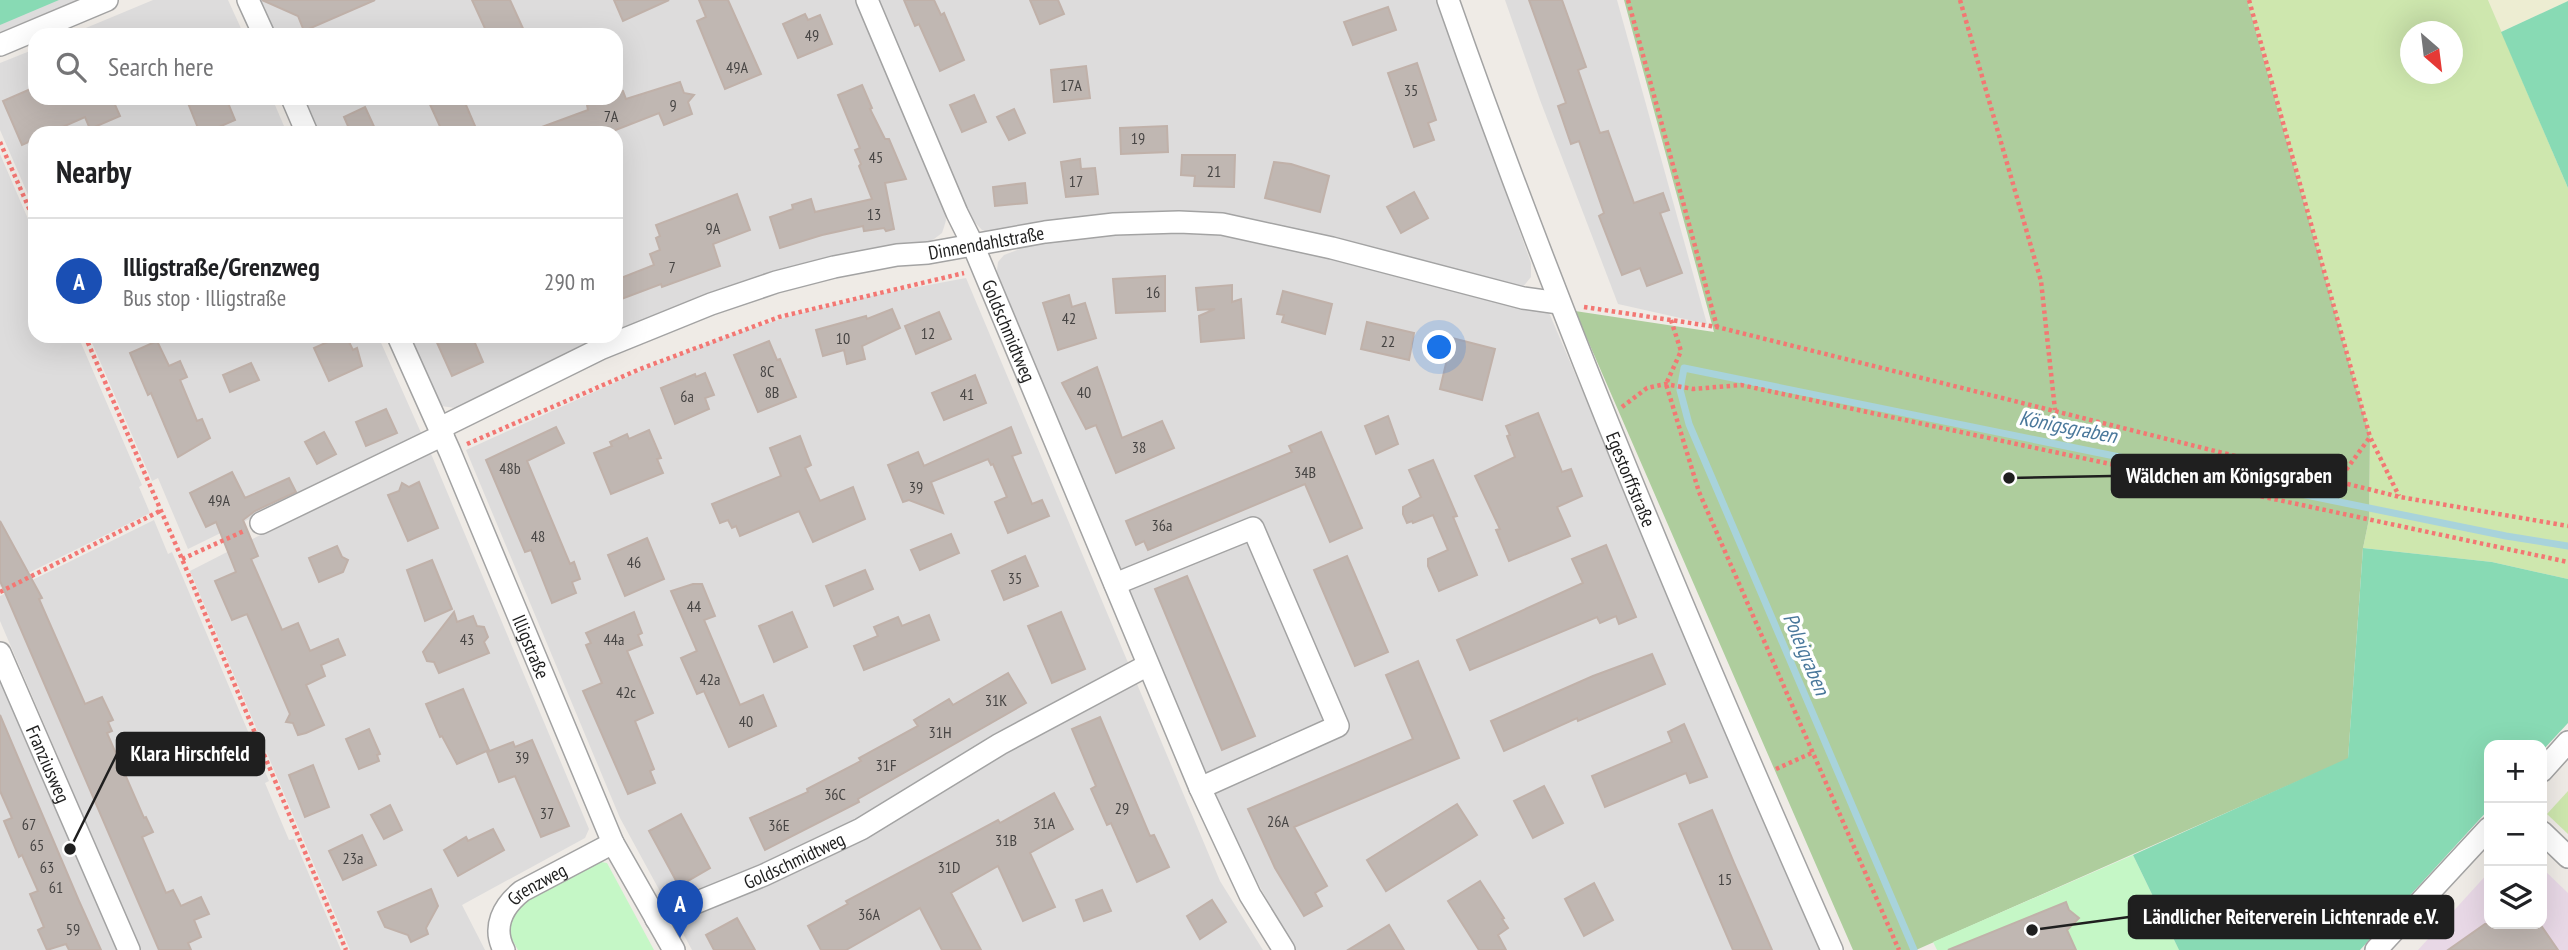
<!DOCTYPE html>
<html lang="en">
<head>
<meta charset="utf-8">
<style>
	:root { --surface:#fff; --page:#f2f2f2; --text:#202124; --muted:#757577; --line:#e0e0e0; --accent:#0f766e }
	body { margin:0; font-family:"PT Sans Narrow",sans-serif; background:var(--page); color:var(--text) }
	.controls { position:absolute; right:21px; bottom:21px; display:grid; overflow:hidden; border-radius:14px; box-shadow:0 7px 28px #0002 }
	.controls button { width:63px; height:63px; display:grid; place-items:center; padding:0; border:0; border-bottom:2px solid var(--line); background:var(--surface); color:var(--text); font:35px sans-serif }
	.compass { position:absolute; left:2400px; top:21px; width:63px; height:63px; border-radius:50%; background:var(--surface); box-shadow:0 7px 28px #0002; rotate:152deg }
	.you { position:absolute; left:1440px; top:348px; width:24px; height:24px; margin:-18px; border:5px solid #fff; border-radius:50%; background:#1a73e8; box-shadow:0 0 0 10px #1a73e833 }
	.badge { display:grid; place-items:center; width:46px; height:46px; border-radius:50%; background:var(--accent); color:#fff; font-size:23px; font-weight:700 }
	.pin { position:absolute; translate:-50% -58px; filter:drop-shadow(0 2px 4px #0008) }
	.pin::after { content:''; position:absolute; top:37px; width:24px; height:21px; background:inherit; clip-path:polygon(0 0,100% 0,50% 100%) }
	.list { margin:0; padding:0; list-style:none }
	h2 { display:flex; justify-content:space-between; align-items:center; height:91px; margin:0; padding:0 28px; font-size:30px }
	h2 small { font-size:23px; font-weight:400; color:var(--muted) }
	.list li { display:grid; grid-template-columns:46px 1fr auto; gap:21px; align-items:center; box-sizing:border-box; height:126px; padding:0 28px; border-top:2px solid var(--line) }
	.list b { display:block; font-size:26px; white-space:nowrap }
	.list p { margin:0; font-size:23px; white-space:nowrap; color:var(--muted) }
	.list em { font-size:23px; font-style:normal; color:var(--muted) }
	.icon { flex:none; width:38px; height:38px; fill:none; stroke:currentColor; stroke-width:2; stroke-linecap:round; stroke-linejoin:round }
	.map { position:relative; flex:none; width:2568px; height:950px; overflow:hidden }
	.search { position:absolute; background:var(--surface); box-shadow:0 7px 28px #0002; left:28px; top:28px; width:595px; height:77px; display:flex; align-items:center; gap:18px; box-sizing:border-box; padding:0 24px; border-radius:21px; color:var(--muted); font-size:26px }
	.panel { position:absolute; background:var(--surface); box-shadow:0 7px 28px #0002; left:28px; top:126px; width:595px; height:217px; border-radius:21px }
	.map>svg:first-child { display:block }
	.residential { fill:#dddcdc }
	.industrial { fill:#e8d8e6 }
	.farmland { fill:#ededd2 }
	.grass { fill:#cee7ae; fill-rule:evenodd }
	.forest { fill:#aecd9d }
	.park { fill:#c5f7c6 }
	.pitch { fill:#88dab4 }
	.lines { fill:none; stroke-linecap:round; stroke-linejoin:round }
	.stream { stroke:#a8d3db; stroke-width:7 }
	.building { fill:#c0b7b2; stroke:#c0b1a9; stroke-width:2 }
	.minor-casing { stroke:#a3a3a3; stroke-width:24 }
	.path { stroke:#f37773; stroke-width:4.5; stroke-dasharray:3.5 3.5; stroke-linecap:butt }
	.minor { stroke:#fff; stroke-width:21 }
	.labels { text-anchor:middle; stroke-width:7; stroke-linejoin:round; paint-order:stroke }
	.number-label { font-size:16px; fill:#474544 }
	.street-label { font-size:19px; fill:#1f1f1f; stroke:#fff }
	.water-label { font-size:21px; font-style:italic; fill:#4a789b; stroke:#fff }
	.leader { fill:none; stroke:#1f1f1f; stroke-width:2.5 }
	.callout-dot { fill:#1f1f1f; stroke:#fff; stroke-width:2.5 }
	.callout { fill:#1f1f1f; stroke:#1f1f1f; stroke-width:2.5 }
	.callout-label { font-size:21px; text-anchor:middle; font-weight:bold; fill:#fff }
</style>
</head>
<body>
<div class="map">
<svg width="2568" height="950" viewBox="0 0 2568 950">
	<rect width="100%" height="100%" fill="#efebe6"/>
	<g class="residential">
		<path d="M0 0H78L0 32Z"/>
		<path d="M153 0H228L244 35H69Z"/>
		<path d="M259 0H856L944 209 946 220 944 227 942 233 930 242 841 259 466 404 455 408 441 406 408 336H616V133H318L302 98H616V35H274Z"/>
		<path d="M878 0H1437L1531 263V277L1522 288 1262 226 988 232 982 230 968 215Z"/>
		<path d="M1505 0H1617L1707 324 1618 304 1540 100Z"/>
		<path d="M35 49V98H272L287 133H35V211L0 130V63Z"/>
		<path d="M0 154 35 235V336H78L142 485 139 487 150 513 0 587Z"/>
		<path d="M1171 230 1241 236 1546 309 1550 315 1821 950H1294L1232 835 996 278 998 262 1004 255 1039 242 1055 238Z"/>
		<path d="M966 278 1220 881 1263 950H692L620 818 466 450 636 373 714 341 793 315 875 295Z"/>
		<path d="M89 336H378L422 435 188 549 158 478 152 481Z"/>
		<path d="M429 449 589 829 585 838 462 905 485 950H350L190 571Z"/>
		<path d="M154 520 168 554 172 552 269 781 265 783 289 840 294 839 341 950H141L0 621V596Z"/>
		<path d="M0 669 121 950H0Z"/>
	</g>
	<path class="industrial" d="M2542 868 2568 893V950H2418L2489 872V924H2542Z"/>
	<path class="farmland" d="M2488 0H2568V1L2501 32Z"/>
	<g class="grass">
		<path d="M2247 0H2488L2568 188V579L2492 562 2363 548 2369 519 2370 437ZM2410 32H2452V74H2410Z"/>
		<path d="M2568 791V834L2547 814Z"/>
	</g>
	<path class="forest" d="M1624 0H2247L2370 437 2369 519 2363 548 2348 759 1916 950H1853L1575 311 1714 332Z"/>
	<g class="park">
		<path d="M2133 855 2179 950H1937L1933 942Z"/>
		<path d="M601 862 607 863 654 950H518L509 934V915L520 904Z"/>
	</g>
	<g class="pitch">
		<path d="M0 0H59L0 25Z"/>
		<path d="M2568 1V188L2501 32Z"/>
		<path d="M2363 548 2492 562 2568 579V723L2542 751V745H2489V809L2360 950H2179L2133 855 2348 758Z"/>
	</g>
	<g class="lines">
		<path class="stream" d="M1914 950 1689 424 1680 390 1684 368 2506 536 2568 546"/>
	</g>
	<g class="building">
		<path d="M262 0H375L304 31 298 16Z"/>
		<path d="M472 0H510L526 35H488Z"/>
		<path d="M614 0H669L623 21Z"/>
		<path d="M699 0H728L761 74 725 89 697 21 706 17Z"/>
		<path d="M904 0H934L941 15 944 13 964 60 940 71 919 24 915 26Z"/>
		<path d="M1030 0H1058L1064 14 1040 24Z"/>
		<path d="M1529 0H1562L1586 67 1578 70 1600 133 1608 131 1634 203 1663 193 1669 210 1660 213 1682 273 1647 286 1640 268 1622 275 1599 216 1604 213 1579 141 1571 144 1558 106 1566 103Z"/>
		<path d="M1388 7 1396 30 1353 45 1344 22Z"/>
		<path d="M805 14 808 20 820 15 832 44 798 58 783 24Z"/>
		<path d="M1417 63 1436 120 1428 123 1434 140 1414 147 1388 73Z"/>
		<path d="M1086 66 1090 98 1054 102 1051 70Z"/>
		<path d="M680 82 684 93 694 95 688 102 692 114 664 125 659 113 608 133H531V131L588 110 587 105 605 98H616V94L623 91 626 99Z"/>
		<path d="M862 85 872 108 870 109 885 139H889L906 179 885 183 894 229 886 231 884 228 864 231 863 226 822 235 780 248 770 217 793 209 792 205 811 199 815 212 872 199 859 166 861 164 855 150 860 148 838 95Z"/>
		<path d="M35 87V98H112L120 116 90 129 85 117 49 133H35V139L22 145 3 101Z"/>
		<path d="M974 95 986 122 962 132 950 105Z"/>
		<path d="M186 98H226L235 120 205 133H200Z"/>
		<path d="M427 98H463L478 133H443Z"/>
		<path d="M365 107 377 133H351L344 117Z"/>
		<path d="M1014 109 1025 133 1009 140 997 117Z"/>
		<path d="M1167 126 1168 152 1121 154 1120 128Z"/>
		<path d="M1182 155H1235L1234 187 1194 186 1195 176 1181 175Z"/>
		<path d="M1080 159 1081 169 1095 168 1098 194 1066 197 1061 162Z"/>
		<path d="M1274 162 1291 164 1329 176 1320 212 1265 198Z"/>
		<path d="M1025 183 1027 203 995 206 993 187Z"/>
		<path d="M1414 192 1428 218 1401 233 1387 207Z"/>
		<path d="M737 194 750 230 713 244 720 266 662 287 661 284 616 301V280L654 265 650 254 660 250 656 238 660 236 656 225Z"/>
		<path d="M1165 276V311L1116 313 1113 279Z"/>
		<path d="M1232 285V302L1241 299 1244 338 1201 342 1199 316 1215 309 1198 310 1196 288Z"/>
		<path d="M1283 291 1332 304 1325 334 1282 322 1284 315 1277 314Z"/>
		<path d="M1069 295 1072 307 1085 303 1096 338 1058 350 1043 303Z"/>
		<path d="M892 309 900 328 862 346 865 359 847 364 844 350 823 356 816 330 866 316 867 319Z"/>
		<path d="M939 312 951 339 916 354 905 326Z"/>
		<path d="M1367 322 1414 333 1409 360 1361 349Z"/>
		<path d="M341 336H346L353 350 357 348 362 366 329 381 314 348Z"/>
		<path d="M434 336H472L483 362 452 376Z"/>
		<path d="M1452 338 1495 349 1482 400 1440 389Z"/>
		<path d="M157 341 169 366 180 361 187 377 180 380 197 421 202 419 210 438 178 457 151 393 148 395 130 353Z"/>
		<path d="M769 341 777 360 780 359 796 397 758 412 734 355Z"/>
		<path d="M251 363 259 380 230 392 223 375Z"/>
		<path d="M1097 367 1122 438 1162 421 1174 448 1116 473 1096 425 1086 429 1062 383Z"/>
		<path d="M705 373 714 395 705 398 709 409 675 424 661 388 695 374 696 377Z"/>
		<path d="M975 375 986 403 944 420 932 393Z"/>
		<path d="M386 409 397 433 366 446 356 422Z"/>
		<path d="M1538 413 1562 472 1571 469 1582 496 1557 507 1570 536 1509 561 1496 530 1500 529 1475 476 1515 457 1507 436 1510 435 1506 426Z"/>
		<path d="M1388 416 1398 444 1376 454 1365 426Z"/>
		<path d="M556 427 564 443 527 461 570 564 574 562 580 579 572 582 576 593 552 603 531 550 525 552 486 460Z"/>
		<path d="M1011 427 1021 453 1012 456 1032 504 1042 500 1049 516 1008 533 995 502 1007 497 993 464 991 465 988 459 931 482 943 513 909 500 903 502 888 465 918 452 924 466Z"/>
		<path d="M649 430 661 458 657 459 663 473 611 494 594 453 612 446 610 442 627 434 629 439Z"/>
		<path d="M324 432 336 454 317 464 305 442Z"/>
		<path d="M1321 432 1362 528 1330 542 1305 484 1148 550 1144 541 1136 545 1126 521 1292 452 1289 446Z"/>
		<path d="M800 436 811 465 805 468 820 501 853 487 865 519 813 542 799 511 740 536 736 526 732 528 728 520 720 523 712 504 781 476 770 448Z"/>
		<path d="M1433 460 1457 516 1453 517 1477 575 1439 591 1428 566V559L1448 550 1433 515 1413 523 1412 521 1407 523 1403 514V507L1421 497 1409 470Z"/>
		<path d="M232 472 245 498 289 478 296 492 255 511 243 520 258 556 251 559 282 630 298 623 310 651 338 639 345 655 321 665 325 676 306 685 324 725 306 733 298 735 293 723 286 722 290 714 247 614 232 620 215 581 236 572 216 522 206 527 190 493Z"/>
		<path d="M419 482 438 528 408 541 388 495 399 491 402 483 409 487Z"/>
		<path d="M0 521 42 598 39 599 85 704 102 697 113 720 108 722 112 731 107 733 144 818 146 817 153 832 142 837 166 893 173 890 181 906 201 897 209 914 194 920 201 937 188 943 191 950H159L0 581Z"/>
		<path d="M951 534 959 553 920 570 911 550Z"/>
		<path d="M647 538 664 579 625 596 608 555Z"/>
		<path d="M1606 545 1636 617 1619 624 1616 616 1600 623 1597 617 1470 670 1457 640 1583 583 1572 559Z"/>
		<path d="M337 546 342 557 348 560 343 572 319 582 309 558Z"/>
		<path d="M1025 556 1038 586 1004 600 992 571Z"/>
		<path d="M1347 556 1388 652 1355 666 1314 570Z"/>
		<path d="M432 560 452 609 425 621 407 570Z"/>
		<path d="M865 570 873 589 834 606 826 586Z"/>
		<path d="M1187 576 1255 736 1222 750 1155 589Z"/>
		<path d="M693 584H702L715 616 704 620 740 705 763 695 776 726 729 747 704 691 697 694 681 658 697 651 671 591Z"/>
		<path d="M454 612 457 622 473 616 477 626 484 627 488 637 484 642 489 653 439 673 434 662 427 661 423 652Z"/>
		<path d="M634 612 642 633 638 635 642 645 627 651 653 713 635 721 654 769 650 771 655 783 628 794 583 691 602 683 586 645 591 643 586 633Z"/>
		<path d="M792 612 807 647 774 662 759 626Z"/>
		<path d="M1061 612 1085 669 1052 683 1028 626Z"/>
		<path d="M929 615 939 640 864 670 854 646 878 636 874 627 898 617 902 626Z"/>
		<path d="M1652 654 1665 684 1578 721 1577 718 1504 751 1491 721 1593 676Z"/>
		<path d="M1418 661 1459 758 1294 827 1327 886 1315 893 1322 906 1304 916 1275 868 1248 809 1413 739 1386 675Z"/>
		<path d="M1008 673 1026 703 858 799 859 802 765 850 750 818 808 792 807 789 861 761 859 758 918 726 914 720 949 699 953 705Z"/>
		<path d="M463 689 489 750 457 764 442 736 440 737 426 704Z"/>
		<path d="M0 715 79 901 101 950H69L66 944 47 950 38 930 44 927 30 894 38 891 22 855 19 857 4 821 12 818 0 791Z"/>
		<path d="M1100 717 1150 836 1154 835 1169 867 1137 882 1111 823 1107 825 1091 789 1096 786 1072 729Z"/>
		<path d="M1684 724 1707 777 1690 783 1686 773 1605 807 1592 776 1672 742 1668 732Z"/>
		<path d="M369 729 380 754 377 755 379 761 359 769 346 739Z"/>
		<path d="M532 740 569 826 541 837 515 776 499 782 487 752 513 742 515 747Z"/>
		<path d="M313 765 329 807 305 817 289 775Z"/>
		<path d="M1544 786 1563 823 1533 838 1514 801Z"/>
		<path d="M1054 793 1073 829 1030 853 1055 907 1023 921 998 866 951 893 981 950H942L920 908 846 950H821L808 926 848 904 846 901 998 820 1000 823Z"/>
		<path d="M1457 804 1477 835 1386 891 1367 860Z"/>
		<path d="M390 805 402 830 384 839 371 815Z"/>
		<path d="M1712 810 1734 863 1772 950H1733L1711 899 1679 824Z"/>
		<path d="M681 814 710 868 679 886 649 831Z"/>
		<path d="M493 829 504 850 458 876 444 850 466 837 468 841Z"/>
		<path d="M362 835 376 865 343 880 329 851Z"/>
		<path d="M1480 881 1504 918 1502 919 1508 928 1498 935 1506 950H1479L1448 901Z"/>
		<path d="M1594 883 1613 920 1584 936 1565 899Z"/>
		<path d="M431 889 438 906 426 928 428 934 411 942 408 935 385 927 378 912Z"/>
		<path d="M1102 890 1111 911 1084 921 1076 900Z"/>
		<path d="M1212 900 1226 922 1200 939 1187 916Z"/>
		<path d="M2066 902 2069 910 2079 918 2067 930 2076 950H1948Z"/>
		<path d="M737 918 755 950H714L706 935Z"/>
		<path d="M2485 924H2540L2558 950H2448Z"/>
		<path d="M1389 925 1404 950H1348Z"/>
	</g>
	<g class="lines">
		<defs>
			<g id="minor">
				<path d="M248 0 264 35"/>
				<path id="s1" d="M867 0 957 213 973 245 1200 788 1250 895 1284 950"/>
				<path id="s2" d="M1448 0C1561 322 1694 638 1832 950"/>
				<path d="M0 45 107 0"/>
				<path d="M292 98 307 133"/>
				<path id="s3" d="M398 336 450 452 613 843 674 950"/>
				<path id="s4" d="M440 428 600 349 711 304 776 282 834 267 897 255 928 253 1045 232 1114 224 1179 222 1222 224 1332 248 1523 298 1559 303"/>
				<path d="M261 523 443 435"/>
				<path d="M1115 584 1253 528 1338 726 1200 788"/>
				<path id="s5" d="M0 653 129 950"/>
				<path d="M2542 771 2568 742"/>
				<path d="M2542 832 2568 857"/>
				<path id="s6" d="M656 919 764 875 861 829 1000 744 1148 665"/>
				<path id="s7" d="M504 950C492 927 503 906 522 891L613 843"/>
				<path d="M2376 950 2489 828"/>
			</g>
		</defs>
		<use href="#minor" class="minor-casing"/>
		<g class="path">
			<path d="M1628 0 1717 327"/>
			<path d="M1960 0 2041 281 2055 410"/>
			<path d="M2249 0 2370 437 2399 496"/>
			<path d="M0 142 35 222"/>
			<path d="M1584 307 1717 327 2400 497 2568 526"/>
			<path d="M1671 320 1681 351 1666 384 1699 492 1899 950"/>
			<path d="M85 336 182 559 346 950"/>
			<path d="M1622 407 1647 388 1665 384 1693 389 1741 385 2568 562"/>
			<path d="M467 444 640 369 779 317 964 273"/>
			<path d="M2338 481 2370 437"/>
			<path d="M182 559 244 531"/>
			<path d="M0 592 160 511"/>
			<path d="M1776 769 1814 752"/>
		</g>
		<use href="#minor" class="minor"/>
	</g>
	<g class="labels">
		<g class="number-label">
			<text x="812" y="41">49</text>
			<text x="737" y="73">49A</text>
			<text x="1071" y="91">17A</text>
			<text x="1411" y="96">35</text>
			<text x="673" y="111">9</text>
			<text x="611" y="122">7A</text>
			<text x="1138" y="144">19</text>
			<text x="876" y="163">45</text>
			<text x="1214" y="177">21</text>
			<text x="1076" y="187">17</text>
			<text x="874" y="220">13</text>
			<text x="713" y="234">9A</text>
			<text x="672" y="273">7</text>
			<text x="1153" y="298">16</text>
			<text x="1069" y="324">42</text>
			<text x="928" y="339">12</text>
			<text x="843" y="344">10</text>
			<text x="1388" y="347">22</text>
			<text x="767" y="377">8C</text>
			<text x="772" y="398">8B</text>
			<text x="1084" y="398">40</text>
			<text x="967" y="400">41</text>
			<text x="687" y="402">6a</text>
			<text x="1139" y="453">38</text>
			<text x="510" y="474">48b</text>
			<text x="1305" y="478">34B</text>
			<text x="916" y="493">39</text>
			<text x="219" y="506">49A</text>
			<text x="1162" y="531">36a</text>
			<text x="538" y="542">48</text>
			<text x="634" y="568">46</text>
			<text x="1015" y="584">35</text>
			<text x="694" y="612">44</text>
			<text x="467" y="645">43</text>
			<text x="614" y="645">44a</text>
			<text x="710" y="685">42a</text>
			<text x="626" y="698">42c</text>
			<text x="996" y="706">31K</text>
			<text x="746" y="727">40</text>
			<text x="940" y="738">31H</text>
			<text x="522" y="763">39</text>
			<text x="886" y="771">31F</text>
			<text x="835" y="800">36C</text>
			<text x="1122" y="814">29</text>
			<text x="547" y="819">37</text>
			<text x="1278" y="827">26A</text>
			<text x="1044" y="829">31A</text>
			<text x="29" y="830">67</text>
			<text x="779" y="831">36E</text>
			<text x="1006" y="846">31B</text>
			<text x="37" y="851">65</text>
			<text x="353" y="864">23a</text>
			<text x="47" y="873">63</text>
			<text x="949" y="873">31D</text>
			<text x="1725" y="885">15</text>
			<text x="56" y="893">61</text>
			<text x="869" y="920">36A</text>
			<text x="73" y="935">59</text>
		</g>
		<g class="street-label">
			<text dy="7" stroke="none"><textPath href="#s4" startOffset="581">Dinnendahlstraße</textPath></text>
			<text dy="7" stroke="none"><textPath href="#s1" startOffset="360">Goldschmidtweg</textPath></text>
			<text dy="7" stroke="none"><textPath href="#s2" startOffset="513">Egestorffstraße</textPath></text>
			<text dy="7" stroke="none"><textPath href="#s3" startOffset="338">Illigstraße</textPath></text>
			<text dy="7" stroke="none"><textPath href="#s5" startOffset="121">Franziusweg</textPath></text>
			<text dy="7" stroke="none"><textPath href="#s6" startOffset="150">Goldschmidtweg</textPath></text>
			<text dy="7" stroke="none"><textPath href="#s7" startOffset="84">Grenzweg</textPath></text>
		</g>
		<g class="water-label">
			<text transform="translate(2068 427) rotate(11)" y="7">Königsgraben</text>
			<text transform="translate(1806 654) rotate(67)" y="7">Poleigraben</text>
		</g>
	</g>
	<path class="leader" d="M2009 478L2112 476M70 849L117 754M2032 930L2129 917"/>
	<g class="callout-dot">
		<circle cx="2009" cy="478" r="7"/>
		<circle cx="70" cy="849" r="7"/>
		<circle cx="2032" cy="930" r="7"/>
	</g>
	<g class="callout">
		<rect x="2112" y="455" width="234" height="42" rx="7"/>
		<rect x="117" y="733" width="147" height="42" rx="7"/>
		<rect x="2129" y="896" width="324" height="42" rx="7"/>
	</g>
	<g class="callout-label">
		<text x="2229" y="483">Wäldchen am Königsgraben</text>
		<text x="190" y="761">Klara Hirschfeld</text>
		<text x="2291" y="924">Ländlicher Reiterverein Lichtenrade e.V.</text>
	</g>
</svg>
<div class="controls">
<button>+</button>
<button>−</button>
<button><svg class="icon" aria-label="layers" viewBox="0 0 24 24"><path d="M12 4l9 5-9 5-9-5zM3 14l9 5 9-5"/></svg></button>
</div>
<svg class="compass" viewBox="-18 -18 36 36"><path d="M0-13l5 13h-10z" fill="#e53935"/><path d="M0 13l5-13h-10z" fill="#757577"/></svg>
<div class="you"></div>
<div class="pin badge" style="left:680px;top:938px;background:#1a4fb4">A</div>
<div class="search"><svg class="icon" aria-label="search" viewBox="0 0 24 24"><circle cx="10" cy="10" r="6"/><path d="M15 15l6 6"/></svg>Search here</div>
<section class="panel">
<h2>Nearby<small></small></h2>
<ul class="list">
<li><span class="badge" style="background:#1a4fb4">A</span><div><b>Illigstraße/Grenzweg</b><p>Bus stop · Illigstraße</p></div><em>290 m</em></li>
</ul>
</section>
</div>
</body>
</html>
